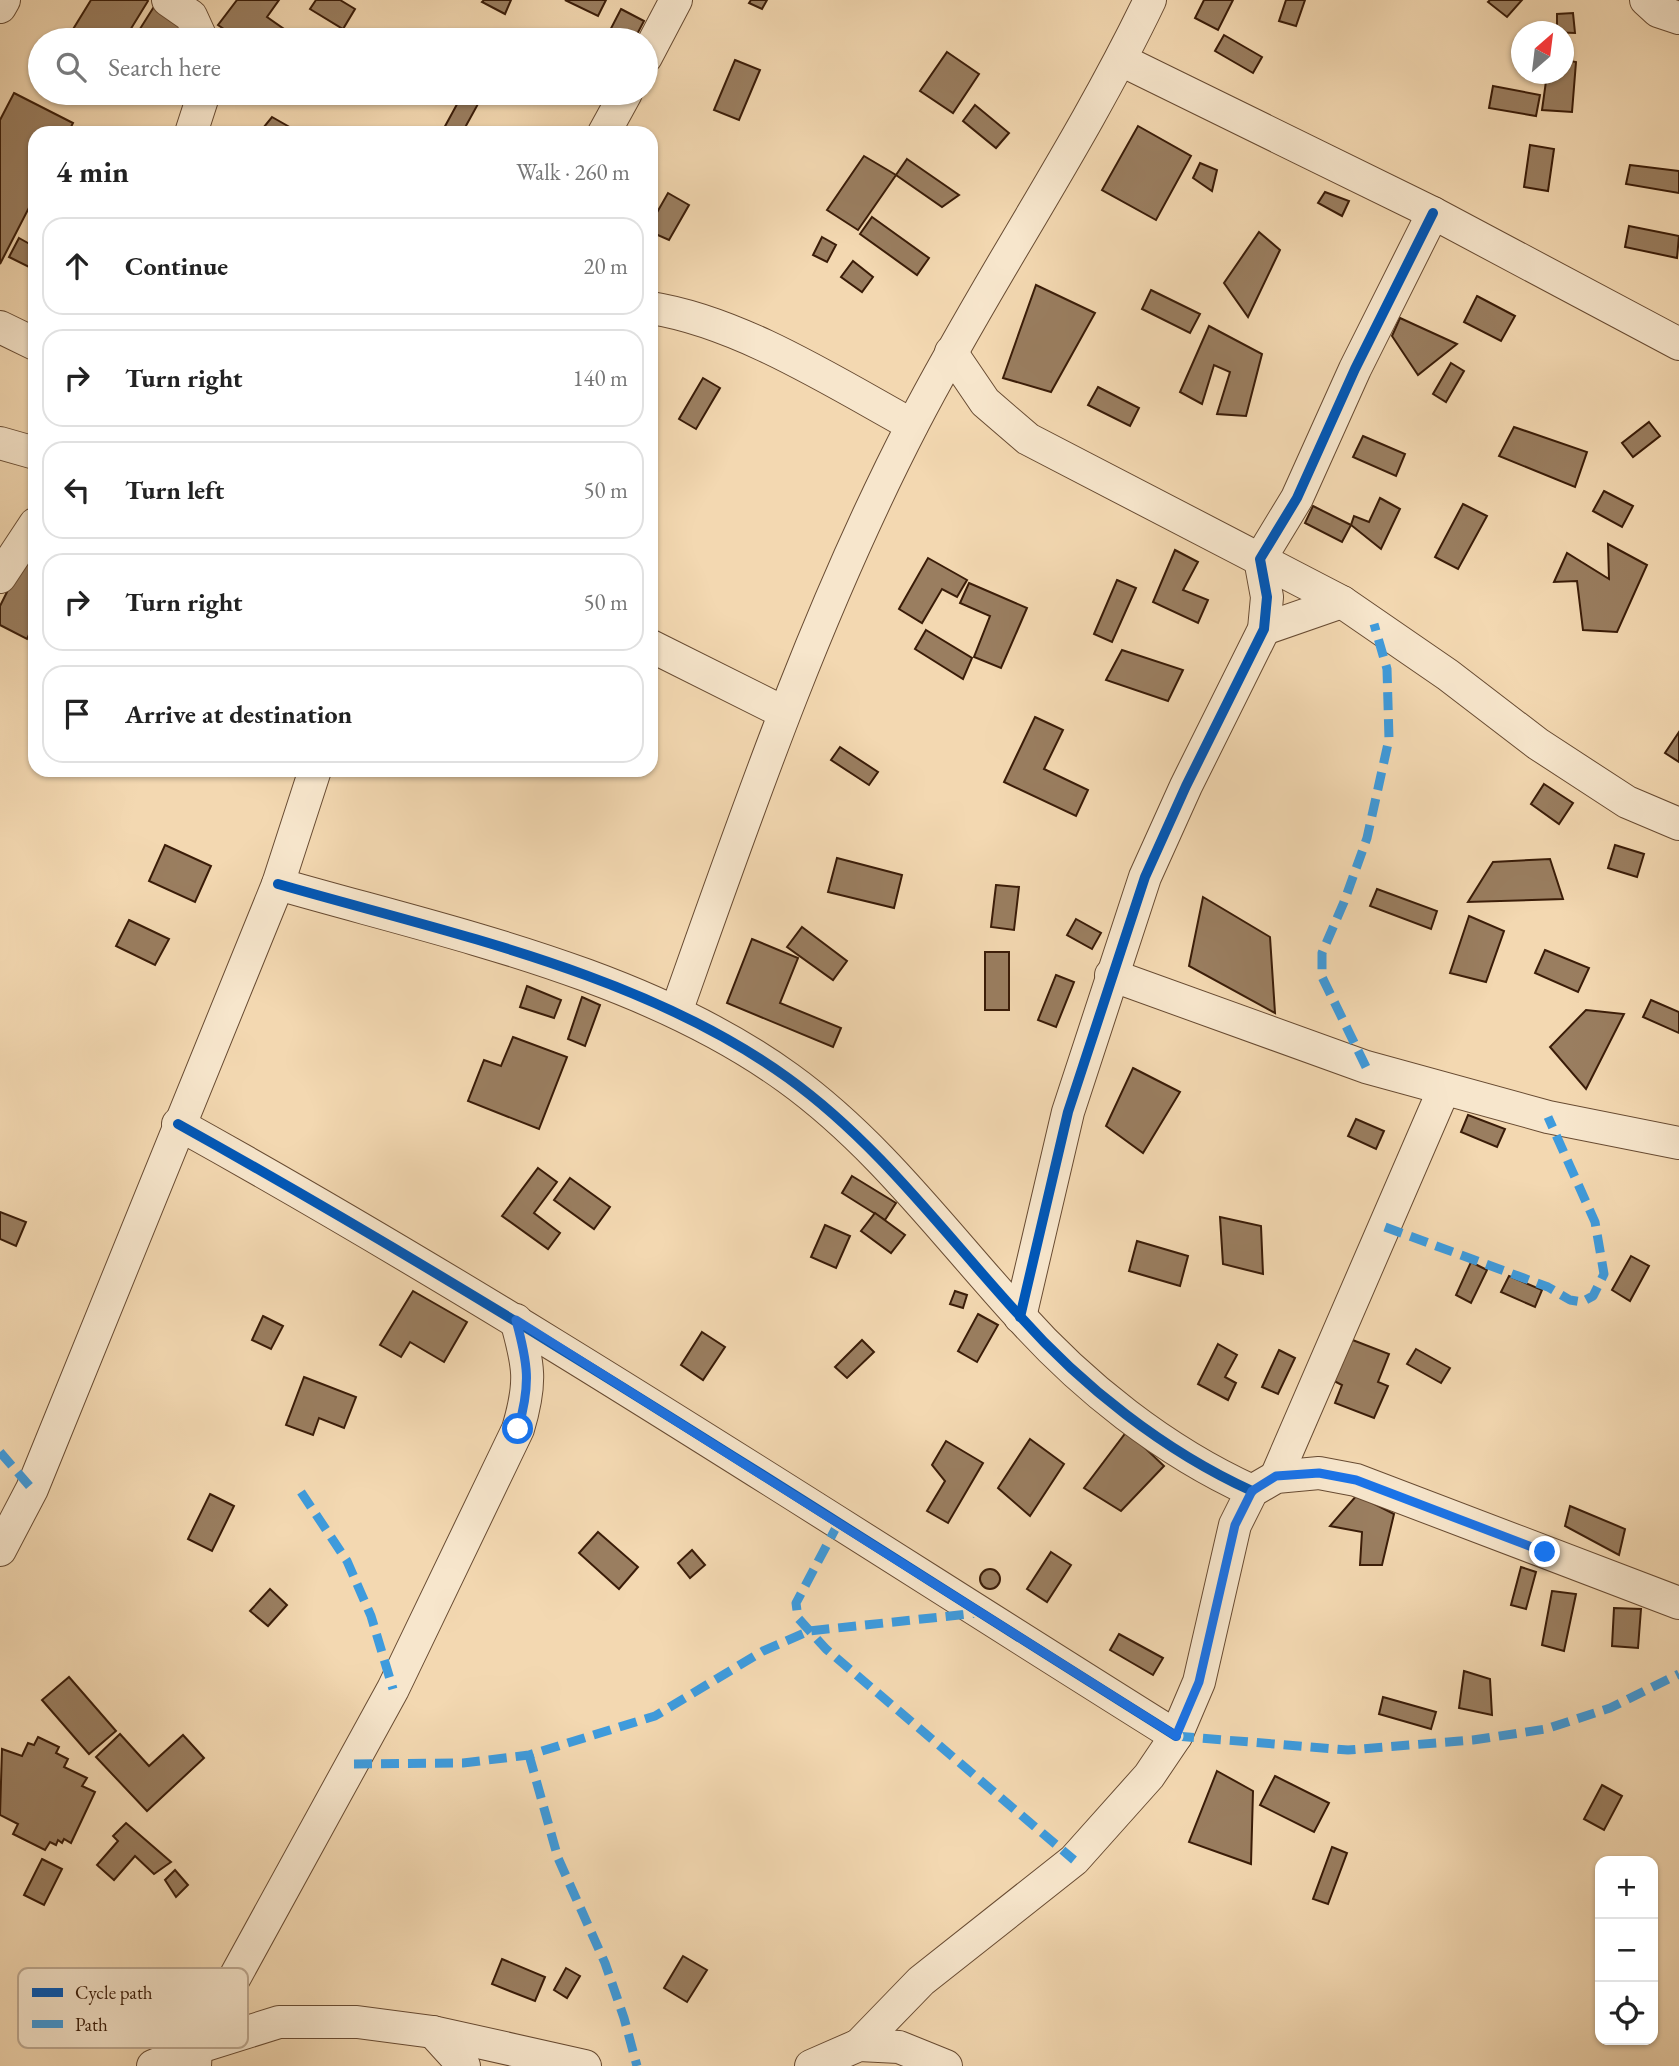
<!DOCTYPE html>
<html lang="en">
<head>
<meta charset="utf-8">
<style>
	:root { --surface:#fff; --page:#f6f6f6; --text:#222; --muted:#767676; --line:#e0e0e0 }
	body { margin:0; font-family:"EB Garamond",serif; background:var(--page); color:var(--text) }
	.controls { position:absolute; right:21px; bottom:21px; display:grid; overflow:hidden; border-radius:14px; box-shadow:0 2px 5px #0004 }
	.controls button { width:63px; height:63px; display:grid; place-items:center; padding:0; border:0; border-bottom:2px solid var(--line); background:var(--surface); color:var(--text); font:35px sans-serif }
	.compass { position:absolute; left:1511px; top:21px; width:63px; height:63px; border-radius:50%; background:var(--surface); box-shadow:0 2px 5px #0004; rotate:28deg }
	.stop { position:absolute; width:21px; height:21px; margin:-16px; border:5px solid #1a73e8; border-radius:50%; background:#fff }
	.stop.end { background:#1a73e8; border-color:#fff; box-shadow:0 2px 7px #0008 }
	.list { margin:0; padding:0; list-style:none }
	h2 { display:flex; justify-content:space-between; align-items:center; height:91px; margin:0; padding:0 28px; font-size:30px }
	h2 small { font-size:23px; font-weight:400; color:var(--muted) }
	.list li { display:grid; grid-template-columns:46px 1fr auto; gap:21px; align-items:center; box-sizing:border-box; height:98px; margin:0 14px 14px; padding:0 14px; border:2px solid var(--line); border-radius:21px }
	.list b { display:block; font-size:26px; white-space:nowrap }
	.list em { font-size:23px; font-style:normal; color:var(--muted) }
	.icon { flex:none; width:38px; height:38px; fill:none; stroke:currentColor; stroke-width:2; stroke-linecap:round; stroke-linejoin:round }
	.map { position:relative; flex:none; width:1679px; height:2066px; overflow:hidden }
	.search { position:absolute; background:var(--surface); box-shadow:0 2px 5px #0004; left:28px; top:28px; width:630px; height:77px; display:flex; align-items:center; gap:18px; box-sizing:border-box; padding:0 24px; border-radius:38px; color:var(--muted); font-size:26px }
	.panel { position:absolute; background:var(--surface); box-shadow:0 2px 5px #0004; left:28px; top:126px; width:630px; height:651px; border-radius:21px }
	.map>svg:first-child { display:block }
	.building { fill:#9a7e60; stroke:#3a1c08; stroke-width:2 }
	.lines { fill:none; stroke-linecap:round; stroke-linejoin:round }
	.minor-casing { stroke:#684b32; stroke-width:34 }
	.minor { stroke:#f7e6cc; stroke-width:32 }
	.quiet { stroke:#3e9bdd; stroke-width:9; stroke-dasharray:18 9; stroke-linecap:butt }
	.cycleway-casing { stroke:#f7e6cc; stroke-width:15 }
	.cycleway { stroke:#0057b8; stroke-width:10 }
	.route { stroke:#1a73e8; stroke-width:9 }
	.key { fill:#f7e6cc; stroke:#bea991; stroke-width:2 }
	.key-label { font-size:19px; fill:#3a1c08 }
</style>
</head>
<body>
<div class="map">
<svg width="1679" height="2066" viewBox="0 0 1679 2066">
	<rect width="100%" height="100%" fill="#f3d8b1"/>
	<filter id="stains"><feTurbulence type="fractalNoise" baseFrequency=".00286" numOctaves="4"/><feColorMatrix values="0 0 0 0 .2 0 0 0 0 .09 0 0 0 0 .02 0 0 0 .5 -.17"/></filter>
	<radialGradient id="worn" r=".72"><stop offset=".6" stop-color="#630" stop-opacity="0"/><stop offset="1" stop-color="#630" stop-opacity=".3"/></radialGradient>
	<g class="building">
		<path d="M91 0H147L148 1 124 40H70L67 39Z"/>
		<path d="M237 0H279L267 17 294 36 290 40H240L218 25Z"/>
		<path d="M316 0H340L355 9 343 29 310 9Z"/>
		<path d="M484 0H511L505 14 482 2Z"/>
		<path d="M565 0H606L598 16Z"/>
		<path d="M751 0H767L762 9 749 3Z"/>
		<path d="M1204 0H1233L1218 30 1195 18Z"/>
		<path d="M1286 0H1305L1296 26 1279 21Z"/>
		<path d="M1490 0H1522L1507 17 1488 2Z"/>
		<path d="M155 5 191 27 183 40H133Z"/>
		<path d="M621 9 644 21 634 40H605Z"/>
		<path d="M1573 13 1575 33 1547 32V28H1557V14Z"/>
		<path d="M1224 35 1262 57 1253 73 1215 51Z"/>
		<path d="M947 52 979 74 953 113 920 91Z"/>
		<path d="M735 60 760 70 739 120 714 110Z"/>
		<path d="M1564 60 1576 62 1572 112 1542 110 1547 74H1564Z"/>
		<path d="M1493 86 1540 95 1536 116 1489 108Z"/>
		<path d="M14 93 73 123 68 133H35V196L0 264V120Z"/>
		<path d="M462 95 478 104 462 133H448L443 130Z"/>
		<path d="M975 105 1009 133 996 148 963 121Z"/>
		<path d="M272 117 300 133H259Z"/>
		<path d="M1138 126 1191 156 1156 220 1102 190Z"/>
		<path d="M1530 145 1554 149 1548 191 1524 187Z"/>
		<path d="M864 156 896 175 858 230 827 210Z"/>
		<path d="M907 159 959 195 942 207 896 175Z"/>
		<path d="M1200 163 1217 170 1212 191 1193 178Z"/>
		<path d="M1630 165 1679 171V193L1626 184Z"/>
		<path d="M1325 192 1349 201 1342 216 1318 203Z"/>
		<path d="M668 193 689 205 669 240 651 232V223Z"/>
		<path d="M872 217 929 258 917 275 860 234Z"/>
		<path d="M1629 226 1679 236 1677 258 1625 247Z"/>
		<path d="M1259 232 1280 250 1248 317 1224 283Z"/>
		<path d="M822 237 836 245 827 262 813 255Z"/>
		<path d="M19 238 35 247V270L9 257Z"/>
		<path d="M853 261 873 277 862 292 841 277Z"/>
		<path d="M1036 285 1095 313 1051 392 1003 378Z"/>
		<path d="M1151 290 1200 314 1190 333 1142 309Z"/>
		<path d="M1477 296 1515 316 1501 341 1464 322Z"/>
		<path d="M1400 318 1457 344 1418 375 1392 336Z"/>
		<path d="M1209 326 1262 354 1246 416 1217 414 1230 372 1214 365 1202 404 1180 392Z"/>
		<path d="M1451 363 1464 371 1446 402 1433 394Z"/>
		<path d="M703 378 720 388 696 429 679 419Z"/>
		<path d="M1098 387 1139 408 1130 426 1088 405Z"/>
		<path d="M1649 422 1660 436 1633 457 1622 443Z"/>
		<path d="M1514 427 1587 452 1575 487 1499 456Z"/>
		<path d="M1363 436 1405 454 1396 476 1353 457Z"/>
		<path d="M1604 491 1633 506 1622 527 1593 511Z"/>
		<path d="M1380 498 1400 509 1381 549 1351 525 1354 516 1369 522Z"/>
		<path d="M1463 504 1487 516 1458 569 1435 557Z"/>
		<path d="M1313 506 1351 525 1342 542 1305 523Z"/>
		<path d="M1608 544 1647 565 1617 632 1583 630 1577 581 1554 582 1567 553 1609 579Z"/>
		<path d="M1175 550 1198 562 1183 590 1208 600 1198 623 1153 602Z"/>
		<path d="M24 558 35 563V622L27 639 0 625V606Z"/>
		<path d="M928 558 967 580 957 597 942 589 922 623 899 609Z"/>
		<path d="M1117 580 1136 588 1112 642 1094 634Z"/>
		<path d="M969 583 1027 608 1001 668 974 657 990 616 960 603Z"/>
		<path d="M926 630 972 658 963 679 915 649Z"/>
		<path d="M1122 650 1183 670 1168 701 1106 680Z"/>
		<path d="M1035 717 1063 730 1044 769 1088 790 1076 816 1004 782Z"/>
		<path d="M1679 732V762L1665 753Z"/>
		<path d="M840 747 878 772 869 785 831 760Z"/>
		<path d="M1544 784 1573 803 1559 824 1531 804Z"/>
		<path d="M165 845 211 866 195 902 149 881Z"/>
		<path d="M1615 845 1644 854 1637 877 1608 868Z"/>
		<path d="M837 858 902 875 894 908 828 892Z"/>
		<path d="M1550 859 1563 899 1468 902 1493 862Z"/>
		<path d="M996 885 1019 887 1014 930 991 927Z"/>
		<path d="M1377 889 1437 911 1431 929 1370 906Z"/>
		<path d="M1203 897 1270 937 1275 1013 1189 966Z"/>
		<path d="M1469 916 1504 931 1486 982 1450 973Z"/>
		<path d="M1076 919 1101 933 1092 949 1067 935Z"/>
		<path d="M129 920 169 939 155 965 116 946Z"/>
		<path d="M802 927 847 961 833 980 787 947Z"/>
		<path d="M752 939 798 958 780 1003 841 1028 833 1047 727 1003Z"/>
		<path d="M1545 950 1589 968 1578 992 1535 973Z"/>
		<rect x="985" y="952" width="24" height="58"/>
		<path d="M1056 975 1074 982 1056 1027 1038 1020Z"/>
		<path d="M527 986 561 1000 554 1018 520 1007Z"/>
		<path d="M582 997 600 1005 585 1046 568 1039Z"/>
		<path d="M1651 1000 1679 1012V1033L1643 1017Z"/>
		<path d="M1586 1010 1624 1014 1586 1089 1550 1047Z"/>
		<path d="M513 1037 567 1057 539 1129 468 1101 484 1060 501 1066Z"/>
		<path d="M1133 1068 1180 1092 1143 1153 1106 1126Z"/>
		<path d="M1468 1115 1505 1129 1497 1147 1461 1132Z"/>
		<path d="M1356 1119 1384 1131 1376 1149 1348 1136Z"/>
		<path d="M538 1168 557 1182 534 1213 560 1233 548 1249 502 1216Z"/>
		<path d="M852 1176 896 1203 885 1220 842 1193Z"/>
		<path d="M570 1178 610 1207 594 1229 554 1200Z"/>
		<path d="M0 1212 26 1222 16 1246 0 1239Z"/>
		<path d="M875 1213 905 1235 891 1253 861 1231Z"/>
		<path d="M1220 1217 1261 1226 1263 1274 1223 1264Z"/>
		<path d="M825 1225 850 1236 836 1268 811 1257Z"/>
		<path d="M1137 1241 1188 1256 1180 1286 1129 1271Z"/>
		<path d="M1631 1256 1649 1266 1630 1301 1612 1290Z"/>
		<path d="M1471 1262 1487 1270 1471 1303 1456 1295Z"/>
		<path d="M1509 1276 1542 1290 1535 1307 1501 1292Z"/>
		<path d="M413 1291 467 1322 444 1362 410 1342 401 1357 380 1345Z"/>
		<path d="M955 1291 967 1295 963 1308 950 1304Z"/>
		<path d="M978 1314 998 1325 977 1362 958 1351Z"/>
		<path d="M263 1316 283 1326 271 1349 252 1340Z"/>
		<path d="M702 1332 725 1347 703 1380 681 1365Z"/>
		<path d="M1350 1339 1389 1354 1378 1382 1388 1386 1374 1418 1335 1403 1342 1385 1334 1381Z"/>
		<path d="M862 1340 874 1352 847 1378 835 1367Z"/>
		<path d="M1218 1344 1237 1355 1225 1377 1236 1383 1228 1400 1198 1384Z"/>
		<path d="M1416 1349 1450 1368 1441 1383 1407 1364Z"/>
		<path d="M1279 1350 1295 1358 1278 1394 1262 1387Z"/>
		<path d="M304 1377 356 1397 344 1428 319 1418 313 1435 286 1425Z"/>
		<path d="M1127 1431 1164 1466 1121 1511 1084 1488Z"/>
		<path d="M1030 1439 1064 1464 1030 1516 998 1488Z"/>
		<path d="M946 1441 983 1463 948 1523 927 1511 945 1481 932 1465Z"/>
		<path d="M210 1494 234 1506 212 1551 188 1539Z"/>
		<path d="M1357 1495 1394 1514 1382 1565H1360L1362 1532 1330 1526Z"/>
		<path d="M1570 1506 1625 1529 1619 1555 1565 1526Z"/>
		<path d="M598 1532 638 1567 619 1589 579 1553Z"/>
		<path d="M692 1550 705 1565 690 1578 678 1563Z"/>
		<path d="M1051 1552 1071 1565 1047 1602 1027 1589Z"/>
		<path d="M1521 1567 1536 1572 1526 1609 1511 1605Z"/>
		<circle cx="990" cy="1579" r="10"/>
		<path d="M270 1589 287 1605 268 1626 250 1611Z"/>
		<path d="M1552 1591 1576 1594 1564 1651 1542 1645Z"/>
		<path d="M1614 1608 1641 1609 1638 1648 1612 1646Z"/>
		<path d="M1119 1634 1163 1658 1153 1675 1110 1650Z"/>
		<path d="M1464 1671 1490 1679 1492 1715 1459 1708Z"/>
		<path d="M69 1677 116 1731 89 1754 42 1700Z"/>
		<path d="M1383 1697 1436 1712 1431 1729 1379 1714Z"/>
		<path d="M120 1734 149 1766 183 1735 204 1758 147 1811 96 1757Z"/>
		<path d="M38 1737 59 1747 56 1753 68 1759 64 1767 87 1778 82 1786 95 1792 71 1843 64 1839 62 1843 58 1840 56 1845 50 1842 45 1850 13 1834 18 1824 0 1815 2 1749 22 1756 28 1743 34 1745Z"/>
		<path d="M1217 1771 1253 1791 1251 1864 1189 1842Z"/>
		<path d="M1275 1776 1329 1803 1314 1832 1260 1805Z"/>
		<path d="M1602 1785 1622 1796 1604 1830 1584 1819Z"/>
		<path d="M126 1823 171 1862 154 1874 135 1856 114 1880 97 1865 118 1841 113 1836Z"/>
		<path d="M1332 1847 1347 1853 1328 1904 1313 1899Z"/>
		<path d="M42 1859 62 1869 44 1905 24 1895Z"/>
		<path d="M175 1870 188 1885 176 1897 165 1880Z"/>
		<path d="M683 1956 707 1970 687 2002 664 1988Z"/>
		<path d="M502 1959 545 1977 535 2001 492 1984Z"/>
		<path d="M566 1968 580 1976 567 1998 554 1990Z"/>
	</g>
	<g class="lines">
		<defs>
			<g id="minor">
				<path d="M168 0 191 16 202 40"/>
				<path d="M1646 0 1658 11 1679 18"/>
				<path d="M0 7 4 0"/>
				<path d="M646 57 676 0"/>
				<path d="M1121 60 1433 213 1679 344"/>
				<path d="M191 133 204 93"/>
				<path d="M604 133 626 93"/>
				<path d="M651 308C740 322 834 382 912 425"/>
				<path d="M0 327 35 344"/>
				<path d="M951 352 985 402 1028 439 1342 602 1448 675 1538 744 1627 802 1679 824"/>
				<path d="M0 443 35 453"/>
				<path d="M0 577 35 524"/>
				<path d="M1264 629 1342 602"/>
				<path d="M651 646 783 712"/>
				<path d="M278 884C448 933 643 973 788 1078 878 1143 944 1233 1018 1314 1082 1386 1164 1451 1252 1491"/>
				<path d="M1111 975 1366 1067 1548 1117 1679 1143"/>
				<path d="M676 1012C747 812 816 611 914 422 988 279 1080 146 1150 0"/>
				<path d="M178 1124C520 1314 845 1529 1176 1736"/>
				<path d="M1020 1317 1068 1112 1145 877 1186 786 1264 629 1267 597 1260 559 1297 498 1355 369 1433 213"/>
				<path d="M1276 1477 1444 1089"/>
				<path d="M0 1550 32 1489 278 884 315 770"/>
				<path d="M433 2032 464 2066"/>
				<path d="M859 2045 921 1981 1074 1860 1149 1776 1176 1736 1199 1682 1235 1525 1252 1491 1276 1477 1319 1473 1356 1480 1679 1603"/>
				<path d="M153 2066 196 2048 279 2022H357L433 2032 585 2066"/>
				<path d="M195 2066 196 2048 393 1689 518 1429C532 1382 529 1366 516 1320"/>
				<path d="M811 2066 859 2045 899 2047 946 2066"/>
			</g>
		</defs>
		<use href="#minor" class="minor-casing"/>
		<use href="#minor" class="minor"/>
		<g class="quiet">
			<path d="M1366 1067 1322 977V953L1344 902 1367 838 1389 739 1387 669 1374 624"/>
			<path d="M1385 1227 1548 1287 1570 1300 1582 1302 1593 1296 1604 1274 1595 1222 1548 1117"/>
			<path d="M0 1452 32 1489"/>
			<path d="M301 1492 347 1561 371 1616 393 1689"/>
			<path d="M839 1522 796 1603 798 1618 826 1649 1074 1860"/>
			<path d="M1176 1736 1348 1750 1473 1740 1546 1729 1610 1708 1679 1674"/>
			<path d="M529 1755 558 1858 605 1963 624 2018 637 2066"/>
			<path d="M354 1764 463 1763 529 1755 655 1716 763 1651 809 1631 978 1613"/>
		</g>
		<defs>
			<g id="cycleway">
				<path d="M278 884C448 933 643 973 788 1078 878 1143 944 1233 1018 1314 1082 1386 1164 1451 1252 1491"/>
				<path d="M178 1124C520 1314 845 1529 1176 1736"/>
				<path d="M1020 1317 1068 1112 1145 877 1186 786 1264 629 1267 597 1260 559 1297 498 1355 369 1433 213"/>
			</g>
		</defs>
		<use href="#cycleway" class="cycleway-casing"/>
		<use href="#cycleway" class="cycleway"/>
	</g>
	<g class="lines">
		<path class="route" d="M518 1429C531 1384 528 1364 516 1320L1176 1736 1199 1682 1235 1525 1252 1491 1276 1476 1319 1473 1356 1480 1545 1552"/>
	</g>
	<rect x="18" y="1968" width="230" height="80" rx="10" class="key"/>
	<rect x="32" y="1988" width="31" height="9" fill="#0057b8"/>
	<rect x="32" y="2020" width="31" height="8" fill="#3e9bdd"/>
	<g class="key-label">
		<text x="75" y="1999">Cycle path</text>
		<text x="75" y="2031">Path</text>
	</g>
	<rect width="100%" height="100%" filter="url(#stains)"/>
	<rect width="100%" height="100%" fill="url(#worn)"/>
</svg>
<div class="controls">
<button>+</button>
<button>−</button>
<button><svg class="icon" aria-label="locate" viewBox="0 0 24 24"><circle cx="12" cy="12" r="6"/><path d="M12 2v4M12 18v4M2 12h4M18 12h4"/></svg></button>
</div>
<svg class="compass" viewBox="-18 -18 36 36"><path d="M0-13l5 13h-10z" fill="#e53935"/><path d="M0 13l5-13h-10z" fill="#767676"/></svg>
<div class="stop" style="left:518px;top:1429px"></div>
<div class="stop end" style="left:1545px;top:1552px"></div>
<div class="search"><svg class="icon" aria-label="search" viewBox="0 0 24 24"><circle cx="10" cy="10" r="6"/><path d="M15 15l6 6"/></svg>Search here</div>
<section class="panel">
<h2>4 min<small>Walk · 260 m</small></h2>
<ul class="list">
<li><svg class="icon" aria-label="ahead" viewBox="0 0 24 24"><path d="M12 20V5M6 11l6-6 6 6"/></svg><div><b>Continue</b></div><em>20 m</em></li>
<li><svg class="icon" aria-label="right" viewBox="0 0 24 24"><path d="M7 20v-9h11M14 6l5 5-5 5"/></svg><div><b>Turn right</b></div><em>140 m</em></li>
<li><svg class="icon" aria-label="left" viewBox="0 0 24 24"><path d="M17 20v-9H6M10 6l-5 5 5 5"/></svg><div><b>Turn left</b></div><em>50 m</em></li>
<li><svg class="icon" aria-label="right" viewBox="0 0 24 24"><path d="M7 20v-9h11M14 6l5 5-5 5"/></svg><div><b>Turn right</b></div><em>50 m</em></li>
<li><svg class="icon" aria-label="arrive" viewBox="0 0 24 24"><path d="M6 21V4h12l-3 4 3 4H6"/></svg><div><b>Arrive at destination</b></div></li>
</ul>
</section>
</div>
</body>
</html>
